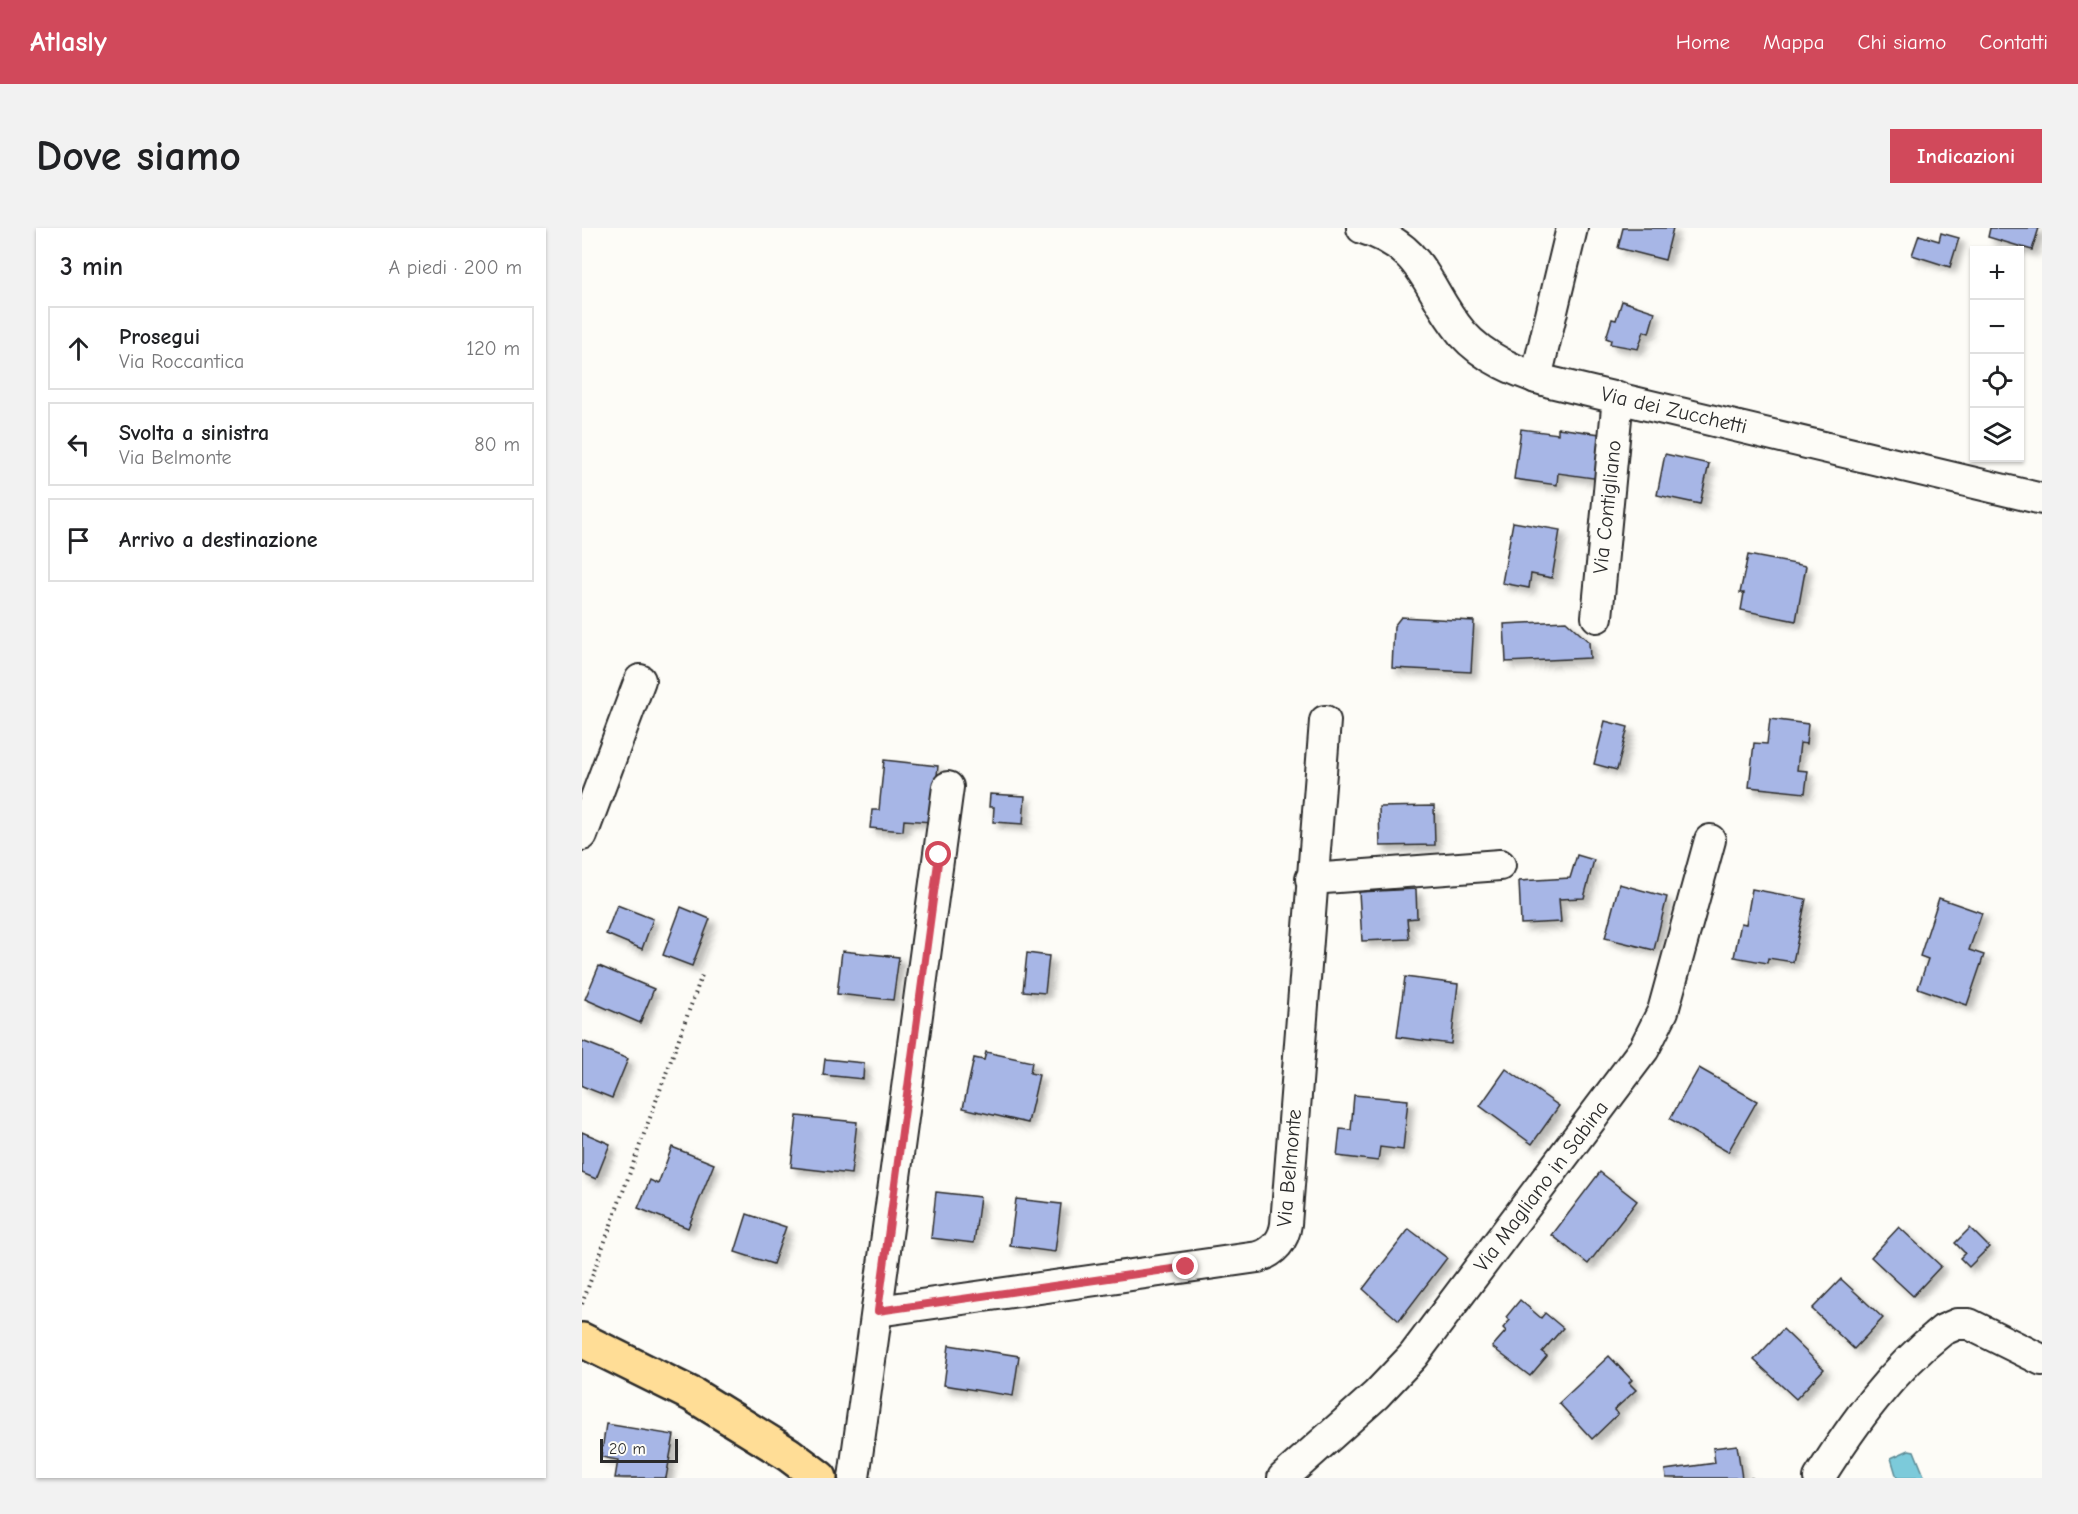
<!DOCTYPE html>
<html lang="it">
<head>
<meta charset="utf-8">
<style>
	:root { --surface:#fff; --page:#f2f2f2; --text:#202124; --muted:#757577; --line:#e0e0e0; --accent:#d1495b }
	body { margin:0; font-family:"Comic Neue",sans-serif; background:var(--page); color:var(--text) }
	.controls { position:absolute; right:18px; top:18px; display:grid; overflow:hidden; border-radius:0px; box-shadow:0 2px 4px #0004 }
	.controls button { width:54px; height:54px; display:grid; place-items:center; padding:0; border:0; border-bottom:2px solid var(--line); background:var(--surface); color:var(--text); font:30px sans-serif }
	.scale { position:absolute; left:18px; bottom:15px; width:78px; box-sizing:border-box; padding-left:6px; border:3px solid #2b2b2b; border-top:0; font-size:16px; line-height:21px; white-space:nowrap; color:#2b2b2b; -webkit-text-stroke:4px #fdfcf7; paint-order:stroke }
	.stop { position:absolute; width:18px; height:18px; margin:-14px; border:4px solid #d1495b; border-radius:50%; background:#fff }
	.stop.end { background:#d1495b; border-color:#fff; box-shadow:0 2px 6px #0008 }
	.list { margin:0; padding:0; list-style:none }
	h2 { display:flex; justify-content:space-between; align-items:center; height:78px; margin:0; padding:0 24px; font-size:26px }
	h2 small { font-size:20px; font-weight:400; color:var(--muted) }
	.list li { display:grid; grid-template-columns:39px 1fr auto; gap:18px; align-items:center; box-sizing:border-box; height:84px; margin:0 12px 12px; padding:0 12px; border:2px solid var(--line); border-radius:0px }
	.list b { display:block; font-size:22px; white-space:nowrap }
	.list p { margin:0; font-size:20px; white-space:nowrap; color:var(--muted) }
	.list em { font-size:20px; font-style:normal; color:var(--muted) }
	.icon { flex:none; width:33px; height:33px; fill:none; stroke:currentColor; stroke-width:2; stroke-linecap:round; stroke-linejoin:round }
	.map { position:relative; flex:none; width:1460px; height:1250px; overflow:hidden; border-radius:0px }
	header { display:flex; align-items:center; gap:36px; box-sizing:border-box; height:84px; padding:0 30px; background:var(--accent); color:#fff }
	header strong { font-size:28px }
	nav { display:flex; gap:33px; margin-inline-start:auto; font-size:21px }
	.intro { display:flex; align-items:center; justify-content:space-between; box-sizing:border-box; height:144px; padding:0 36px }
	h1 { margin:0; font-size:42px }
	.button { padding:15px 27px; border-radius:0px; background:var(--accent); color:#fff; font-size:21px; font-weight:700 }
	main { display:flex; gap:36px; padding:0 36px }
	aside { flex:1; background:var(--surface); border-radius:0px; box-shadow:0 2px 4px #0004 }
	.map>svg:first-child { display:block }
	.water { fill:#7ccada; stroke:#5c8a94; stroke-width:1.5 }
	.building { fill:#a7b6e6; stroke:#2b2b2b; stroke-width:1.5; filter:url(#shadow) }
	.lines { fill:none; stroke-linecap:round; stroke-linejoin:round }
	.minor-casing { stroke:#2b2b2b; stroke-width:34 }
	.major-casing { stroke:#2b2b2b; stroke-width:38 }
	.path { stroke:#2b2b2b; stroke-width:4; stroke-dasharray:1.5 4.5; stroke-linecap:butt }
	.minor { stroke:#fdfcf7; stroke-width:30 }
	.major { stroke:#ffdd96; stroke-width:33 }
	.route { stroke:#d1495b; stroke-width:8 }
	.labels { text-anchor:middle; stroke-width:6; stroke-linejoin:round; paint-order:stroke }
	.street-label { font-size:21px; fill:#2b2b2b; stroke:#fdfcf7 }
</style>
</head>
<body>
<header>
<strong>Atlasly</strong>
<nav><a>Home</a><a>Mappa</a><a>Chi siamo</a><a>Contatti</a></nav>
</header>
<div class="intro"><h1>Dove siamo</h1><a class="button">Indicazioni</a></div>
<main>
<aside>
<h2>3 min<small>A piedi · 200 m</small></h2>
<ul class="list">
<li><svg class="icon" aria-label="ahead" viewBox="0 0 24 24"><path d="M12 20V5M6 11l6-6 6 6"/></svg><div><b>Prosegui</b><p>Via Roccantica</p></div><em>120 m</em></li>
<li><svg class="icon" aria-label="left" viewBox="0 0 24 24"><path d="M17 20v-9H6M10 6l-5 5 5 5"/></svg><div><b>Svolta a sinistra</b><p>Via Belmonte</p></div><em>80 m</em></li>
<li><svg class="icon" aria-label="arrive" viewBox="0 0 24 24"><path d="M6 21V4h12l-3 4 3 4H6"/></svg><div><b>Arrivo a destinazione</b></div></li>
</ul>
</aside>
<div class="map">
<svg width="1460" height="1250" viewBox="0 0 1460 1250">
	<defs>
		<filter id="shadow"><feDropShadow dx="5.5" dy="5.5" stdDeviation="3" flood-color="#0004"/></filter>
	</defs>
	<rect width="100%" height="100%" fill="#fdfcf7"/>
	<filter id="ink" filterUnits="userSpaceOnUse"><feTurbulence type="fractalNoise" baseFrequency=".0167" numOctaves="2"/><feDisplacementMap in="SourceGraphic" scale="12" xChannelSelector="R" yChannelSelector="G"/><feConvolveMatrix kernelMatrix="1 2 1 2 8 2 1 2 1" color-interpolation-filters="sRGB"/></filter>
	<g filter="url(#ink)">
		<path class="water" d="M1327 1222 1332 1223 1343 1250H1315L1309 1230Z"/>
		<g class="building">
			<path d="M1041 0H1091L1083 32 1036 20Z"/>
			<path d="M1408 0H1457L1450 22 1406 9Z"/>
			<path d="M1359 5 1377 10 1368 39 1330 27 1337 7 1357 13Z"/>
			<path d="M1040 73 1073 84 1067 105 1062 103 1056 121 1028 116 1029 112 1024 110 1030 91 1034 92Z"/>
			<path d="M976 200 1025 207 1018 251 976 245 975 257 932 251 939 201 976 206Z"/>
			<path d="M1083 226 1127 236 1118 276 1075 267Z"/>
			<path d="M931 294 978 302 970 350 949 346 947 360 920 355Z"/>
			<path d="M1166 327 1224 338 1214 393 1159 382 1162 365H1158Z"/>
			<path d="M819 389 892 393 889 444 810 440 812 398Z"/>
			<path d="M984 393 1007 414 1008 430 924 434 922 396Z"/>
			<path d="M1188 491 1226 496 1224 516 1218 515 1215 542 1226 543 1223 565 1167 559 1172 515 1185 516Z"/>
			<path d="M1023 493 1046 499 1035 542 1012 536Z"/>
			<path d="M302 532 356 538 350 594 322 592 321 603 288 600 290 582H297Z"/>
			<path d="M408 566 443 568 441 596 411 594 412 579H407Z"/>
			<path d="M852 578 853 617 798 618 797 579Z"/>
			<path d="M995 627 1012 632 1002 670 977 671 979 694 939 696 937 653 988 650Z"/>
			<path d="M1037 656 1085 669 1072 722 1023 710Z"/>
			<path d="M834 661 835 690 825 691 827 711 780 713 777 664Z"/>
			<path d="M1170 661 1224 671 1211 734 1186 730 1185 735 1152 729 1159 695 1164 696Z"/>
			<path d="M1357 670 1400 685 1387 722 1402 727 1385 777 1336 760 1346 731 1338 728Z"/>
			<path d="M35 677 71 691 60 721 24 706Z"/>
			<path d="M99 679 128 691 110 738 81 727Z"/>
			<path d="M260 723 317 729 311 772 255 766Z"/>
			<path d="M445 725 467 728 463 765 441 763Z"/>
			<path d="M17 738 72 761 58 795 3 771Z"/>
			<path d="M823 749 876 756 869 816 815 809Z"/>
			<path d="M0 813 46 831 30 870 0 858Z"/>
			<path d="M404 824 450 834 448 845 457 847 446 895 381 880 392 830 402 832Z"/>
			<path d="M243 831 282 835 281 851 241 847Z"/>
			<path d="M1117 840 1175 873 1146 924 1088 891Z"/>
			<path d="M924 841 977 878 950 916 898 878Z"/>
			<path d="M772 867 826 872 821 922 798 919 796 933 755 928 758 901 769 902Z"/>
			<path d="M215 888 275 894 269 946 209 939Z"/>
			<path d="M0 904 28 916 14 951 0 945Z"/>
			<path d="M90 919 132 936 106 1000 56 980 68 952 76 956Z"/>
			<path d="M1018 944 1055 973 1006 1036 970 1007Z"/>
			<path d="M354 964 398 969 392 1015 349 1010Z"/>
			<path d="M434 971 479 976 473 1024 428 1018Z"/>
			<path d="M165 986 204 999 191 1036 153 1024Z"/>
			<path d="M1317 999 1359 1038 1331 1068 1289 1029Z"/>
			<path d="M1388 1000 1407 1019 1387 1039 1378 1030 1383 1025 1373 1015Z"/>
			<path d="M827 1001 865 1030 817 1093 781 1061Z"/>
			<path d="M1259 1051 1301 1090 1272 1121 1230 1081Z"/>
			<path d="M938 1072 959 1090 963 1085 981 1100 960 1124 965 1128 948 1148 910 1119 924 1103 921 1100 928 1092 924 1089Z"/>
			<path d="M1201 1101 1242 1141 1214 1171 1172 1132Z"/>
			<path d="M367 1117 437 1128 431 1168 362 1157Z"/>
			<path d="M1027 1128 1050 1152 1047 1155 1054 1162 1032 1182 1036 1186 1010 1211 977 1175Z"/>
			<path d="M24 1196 92 1207 84 1250H33L36 1232 19 1229Z"/>
			<path d="M1155 1217 1160 1250H1171H1084L1083 1242 1133 1235 1131 1220Z"/>
		</g>
		<g class="lines">
			<defs>
				<g id="minor">
					<path d="M780 0C845 20 843 61 880 105 903 131 935 144 968 154L1460 271"/>
					<path d="M954 150 990 0"/>
					<path d="M1015 389 1036 169"/>
					<path d="M0 607 58 452"/>
					<path d="M729 651 918 637"/>
					<path d="M296 1083 676 1029C692 1024 702 1012 704 996L743 493"/>
					<path d="M272 1250 366 559"/>
					<path d="M701 1250 794 1167 831 1128 1062 821 1081 783 1128 612"/>
					<path d="M1237 1250C1272 1194 1309 1143 1361 1102L1375 1096H1387L1460 1132"/>
				</g>
				<path id="major" d="M0 1112 111 1167 206 1226 238 1250"/>
			</defs>
			<use href="#minor" class="minor-casing"/>
			<use href="#major" class="major-casing"/>
			<path class="path" d="M0 1076 120 747"/>
			<use href="#minor" class="minor"/>
			<use href="#major" class="major"/>
		</g>
	</g>
	<g class="lines" filter="url(#ink)">
		<path class="route" d="M357 627 296 1083 604 1039"/>
	</g>
	<g class="labels">
		<g class="street-label">
			<text transform="translate(1092 182) rotate(13)" y="7">Via dei Zucchetti</text>
			<text transform="translate(1025 279) rotate(-84)" y="7">Via Contigliano</text>
			<text transform="translate(707 940) rotate(-85)" y="7">Via Belmonte</text>
			<text transform="translate(959 958) rotate(-53)" y="7">Via Magliano in Sabina</text>
		</g>
	</g>
</svg>
<div class="controls">
<button>+</button>
<button>−</button>
<button><svg class="icon" aria-label="locate" viewBox="0 0 24 24"><circle cx="12" cy="12" r="6"/><path d="M12 2v4M12 18v4M2 12h4M18 12h4"/></svg></button>
<button><svg class="icon" aria-label="layers" viewBox="0 0 24 24"><path d="M12 4l9 5-9 5-9-5zM3 14l9 5 9-5"/></svg></button>
</div>
<div class="scale">20 m</div>
<div class="stop" style="left:357px;top:627px"></div>
<div class="stop end" style="left:604px;top:1039px"></div>
</div>
</main>
</body>
</html>
